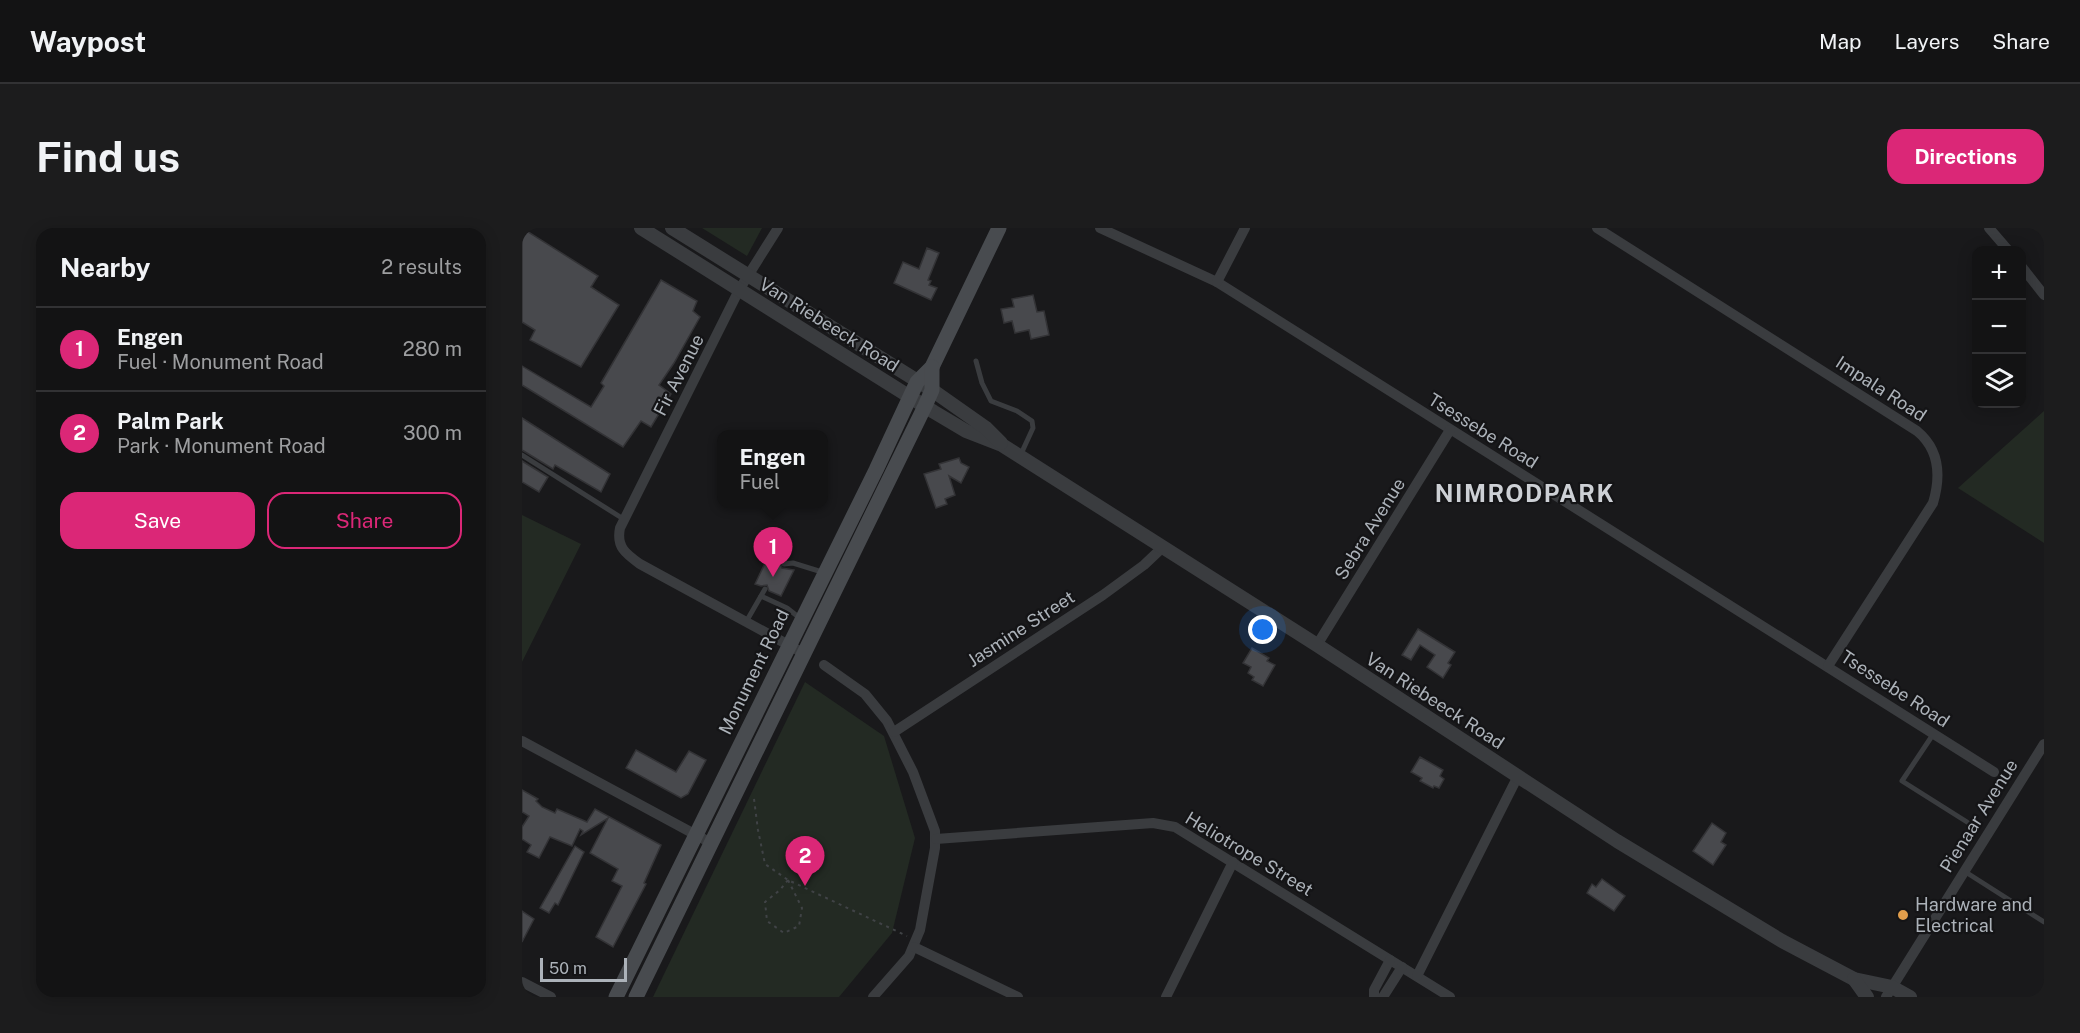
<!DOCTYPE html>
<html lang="en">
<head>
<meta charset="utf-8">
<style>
	:root { --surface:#131314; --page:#1c1c1d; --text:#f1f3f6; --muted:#9d9ea0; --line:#323234; --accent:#db2777 }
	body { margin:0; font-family:"Public Sans",sans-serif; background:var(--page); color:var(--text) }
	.controls { position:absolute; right:18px; top:18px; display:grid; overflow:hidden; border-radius:12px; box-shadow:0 3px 15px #0003 }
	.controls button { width:54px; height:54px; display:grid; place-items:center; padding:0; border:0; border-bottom:2px solid var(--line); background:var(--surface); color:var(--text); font:30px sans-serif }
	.scale { position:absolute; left:18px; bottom:15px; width:87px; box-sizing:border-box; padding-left:6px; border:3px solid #acb2b9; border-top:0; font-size:16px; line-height:21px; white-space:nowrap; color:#acb2b9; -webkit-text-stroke:4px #141416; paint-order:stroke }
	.you { position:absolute; left:741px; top:402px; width:21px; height:21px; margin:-15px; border:4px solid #fff; border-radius:50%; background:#1a73e8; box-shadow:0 0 0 9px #1a73e833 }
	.badge { display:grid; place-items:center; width:39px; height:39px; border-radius:50%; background:var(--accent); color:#fff; font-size:20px; font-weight:700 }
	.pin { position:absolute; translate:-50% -50px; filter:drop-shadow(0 2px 3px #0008) }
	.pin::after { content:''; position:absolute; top:32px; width:21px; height:18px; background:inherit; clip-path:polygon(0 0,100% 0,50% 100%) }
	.popup { position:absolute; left:195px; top:202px; width:111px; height:78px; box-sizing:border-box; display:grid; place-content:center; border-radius:12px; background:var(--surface); filter:drop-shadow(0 2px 4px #0005); font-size:20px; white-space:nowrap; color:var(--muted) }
	.popup b { font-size:22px; color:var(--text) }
	.popup::after { content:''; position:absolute; left:50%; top:100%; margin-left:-12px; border:12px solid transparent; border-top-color:var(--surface) }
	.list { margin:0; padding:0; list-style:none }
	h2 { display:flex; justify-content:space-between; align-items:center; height:78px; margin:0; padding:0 24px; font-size:26px }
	h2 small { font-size:20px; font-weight:400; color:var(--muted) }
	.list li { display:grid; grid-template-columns:39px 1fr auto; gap:18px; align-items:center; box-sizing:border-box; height:84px; padding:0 24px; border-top:2px solid var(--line) }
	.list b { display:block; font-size:22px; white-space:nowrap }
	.list p { margin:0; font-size:20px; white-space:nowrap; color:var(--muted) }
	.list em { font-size:20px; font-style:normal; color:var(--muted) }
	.actions { display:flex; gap:12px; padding:18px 24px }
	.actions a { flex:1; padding:14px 0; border:2px solid var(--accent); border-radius:18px; text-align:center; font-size:21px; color:var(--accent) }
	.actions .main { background:var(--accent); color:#fff }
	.icon { flex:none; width:33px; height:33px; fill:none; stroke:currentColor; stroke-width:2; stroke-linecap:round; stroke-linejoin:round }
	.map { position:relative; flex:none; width:1522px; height:769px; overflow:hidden; border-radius:18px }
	header { display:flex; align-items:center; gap:36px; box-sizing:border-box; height:84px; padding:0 30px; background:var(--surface); border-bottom:2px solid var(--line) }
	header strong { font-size:28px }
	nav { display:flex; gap:33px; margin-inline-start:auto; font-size:21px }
	.intro { display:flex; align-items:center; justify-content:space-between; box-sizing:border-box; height:144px; padding:0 36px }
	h1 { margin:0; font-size:42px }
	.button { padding:15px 27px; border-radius:18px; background:var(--accent); color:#fff; font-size:21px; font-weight:700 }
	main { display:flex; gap:36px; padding:0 36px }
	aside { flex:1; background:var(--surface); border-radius:18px; box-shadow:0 3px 15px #0003 }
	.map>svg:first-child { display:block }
	.green { fill:#232a23 }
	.building { fill:#48494d; stroke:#333336; stroke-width:1.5 }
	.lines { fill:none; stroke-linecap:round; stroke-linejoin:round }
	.path { stroke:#404346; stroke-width:2; stroke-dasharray:3 4.5; stroke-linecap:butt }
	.service { stroke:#3a3c3f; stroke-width:5 }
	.minor { stroke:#3a3c3f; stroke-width:10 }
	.tertiary { stroke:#3a3c3f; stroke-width:14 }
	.secondary { stroke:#484b4f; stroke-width:15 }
	.poi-dot { fill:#e09d4b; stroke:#141416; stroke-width:2 }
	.labels { text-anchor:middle; stroke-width:4.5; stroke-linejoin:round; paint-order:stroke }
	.street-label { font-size:18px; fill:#acb2b9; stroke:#141416 }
	.poi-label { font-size:18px; fill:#acb2b9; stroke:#141416; text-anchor:start }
	.district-label { font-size:24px; font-weight:bold; letter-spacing:1.5px; fill:#cdd0d5; stroke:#141416 }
</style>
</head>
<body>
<header>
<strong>Waypost</strong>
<nav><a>Map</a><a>Layers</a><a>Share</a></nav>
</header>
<div class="intro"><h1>Find us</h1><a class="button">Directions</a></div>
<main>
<aside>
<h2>Nearby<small>2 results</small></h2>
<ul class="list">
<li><span class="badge">1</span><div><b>Engen</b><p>Fuel · Monument Road</p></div><em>280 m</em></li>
<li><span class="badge">2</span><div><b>Palm Park</b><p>Park · Monument Road</p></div><em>300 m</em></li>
</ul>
<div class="actions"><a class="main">Save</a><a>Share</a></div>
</aside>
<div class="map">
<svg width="1522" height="769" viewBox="0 0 1522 769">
	<rect width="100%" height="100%" fill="#19191b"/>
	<g class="green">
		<path d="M180 0H240L225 28Z"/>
		<path d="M1522 183V315L1436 260Z"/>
		<path d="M0 287 59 316 0 434Z"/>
		<path d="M283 454 362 508 393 610 370 705 317 769H131Z"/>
	</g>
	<g class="building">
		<path d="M0 0 76 48 69 59 97 77 59 139 8 112 13 102 0 94Z"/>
		<path d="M405 20 417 25 406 52 409 53 407 57 415 60 409 72 372 55 381 34 397 41Z"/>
		<path d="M139 52 175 73 171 83 178 89 152 135 137 157 149 166 129 199 119 193 101 219 0 157V138L69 179 82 158 79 155Z"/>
		<path d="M511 67 515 84 522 83 527 107 509 111 507 102 493 105 490 93 482 95 479 81 492 79 490 71Z"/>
		<path d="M0 190 88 246 79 264 33 237 31 241 0 222Z"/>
		<path d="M437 230 439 235 447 239 439 255 427 248 433 267 423 271 425 276 414 280 402 246 419 241 417 236Z"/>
		<path d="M0 233 26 249 17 264 0 254Z"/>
		<path d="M246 329 258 334 260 340 272 342 259 368 247 363 245 357 239 358 233 356Z"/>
		<path d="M896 401 933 424 926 435 929 437 921 450 905 439 913 427 898 417 889 432 880 427Z"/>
		<path d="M730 420 747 430 745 433 753 437 741 458 730 452 732 449 726 445 729 439 721 435Z"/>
		<path d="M114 522 154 544 167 523 184 532 166 566 159 570 104 540Z"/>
		<path d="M898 529 921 542 918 548 922 551 917 560 912 558 911 560 898 553 900 550 889 544Z"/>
		<path d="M0 562 16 571 14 573 20 579 33 585 35 581 65 594 73 581 139 617 122 655 124 656 91 719 74 709 100 658 90 653 96 641 68 625 86 590 59 607 61 603 58 601 50 618 28 609 17 630 5 624 9 617 0 611V599L7 588 0 584Z"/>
		<path d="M1190 595 1204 605 1199 614 1204 617 1191 637 1171 623Z"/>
		<path d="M53 618 62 624 36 677 33 675 27 685 18 680Z"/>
		<path d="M1080 651 1103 668 1092 683 1065 665 1070 656 1074 659Z"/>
		<path d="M0 683 12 691 0 714Z"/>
	</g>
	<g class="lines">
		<g class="path">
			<path d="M232 571 236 602 243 636 266 652 385 708"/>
			<path d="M266 652 280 680 277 698 262 705 245 693 243 674 258 662Z"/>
		</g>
		<g class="service">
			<path d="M454 133 460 155 469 173 495 183 510 193 511 200 499 226"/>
			<path d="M0 227 103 292"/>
			<path d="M262 336 271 335 300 344"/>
			<path d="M239 368 265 380 279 391"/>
			<path d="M224 394 243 361"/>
			<path d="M1412 505 1380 553 1445 594"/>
			<path d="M1442 643 1522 694"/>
		</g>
		<g class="minor">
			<path d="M256 0 217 62 98 300C94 319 104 326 118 336L283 426"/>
			<path d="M578 0 695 54 1472 544"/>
			<path d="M1075 0 1395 203C1418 222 1419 248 1411 275L1306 438"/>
			<path d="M1467 0 1486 22"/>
			<path d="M1500 39 1522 67"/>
			<path d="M695 54 723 0"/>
			<path d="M795 417 928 202"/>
			<path d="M302 437 343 466 365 493 391 544 413 603V620L398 702 387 728 351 769"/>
			<path d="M372 504 581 367 622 337 641 319"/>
			<path d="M0 513 189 615"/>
			<path d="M414 611 631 595 653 599 928 769"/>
			<path d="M392 719 496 769"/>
			<path d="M895 748 996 548"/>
			<path d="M0 754 29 769"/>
			<path d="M644 769 711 634"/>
			<path d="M852 769V762L868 732"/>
			<path d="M861 769 880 739"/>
			<path d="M1364 769 1522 516"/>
		</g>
		<g class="tertiary">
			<path d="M119 0 412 184 444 203 480 217 795 417 1095 613 1260 713 1332 751 1370 759 1388 769"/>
			<path d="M150 0 410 162 464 200 479 215"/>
			<path d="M1332 751 1345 769"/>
		</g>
		<g class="secondary">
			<path d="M94 769 354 242 395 154 410 139 477 0"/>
			<path d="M114 769 403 178 410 162V139"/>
		</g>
	</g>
	<circle class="poi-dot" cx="1381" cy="687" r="6"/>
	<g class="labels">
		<g class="street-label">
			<text transform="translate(307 97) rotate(32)" y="6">Van Riebeeck Road</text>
			<text transform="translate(157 147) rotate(-63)" y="6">Fir Avenue</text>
			<text transform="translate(1359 161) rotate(33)" y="6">Impala Road</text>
			<text transform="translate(961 203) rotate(32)" y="6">Tsessebe Road</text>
			<text transform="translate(848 301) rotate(-58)" y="6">Sebra Avenue</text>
			<text transform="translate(499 401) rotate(-33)" y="6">Jasmine Street</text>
			<text transform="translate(232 444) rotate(-64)" y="6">Monument Road</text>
			<text transform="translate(1373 461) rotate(33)" y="6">Tsessebe Road</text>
			<text transform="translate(913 473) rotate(33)" y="6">Van Riebeeck Road</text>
			<text transform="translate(1457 588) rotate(-58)" y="6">Pienaar Avenue</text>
			<text transform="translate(727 626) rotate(31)" y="6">Heliotrope Street</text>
		</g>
		<g class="poi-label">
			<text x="1393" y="683">Hardware and<tspan x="1393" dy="21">Electrical</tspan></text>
		</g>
		<g class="district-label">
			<text x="1003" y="274">NIMRODPARK</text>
		</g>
	</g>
</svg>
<div class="controls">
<button>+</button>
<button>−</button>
<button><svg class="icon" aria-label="layers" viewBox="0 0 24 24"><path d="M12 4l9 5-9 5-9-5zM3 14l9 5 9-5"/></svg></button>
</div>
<div class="scale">50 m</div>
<div class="you"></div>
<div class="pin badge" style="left:251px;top:349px">1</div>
<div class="popup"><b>Engen</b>Fuel</div>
<div class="pin badge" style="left:283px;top:658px">2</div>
</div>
</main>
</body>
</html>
